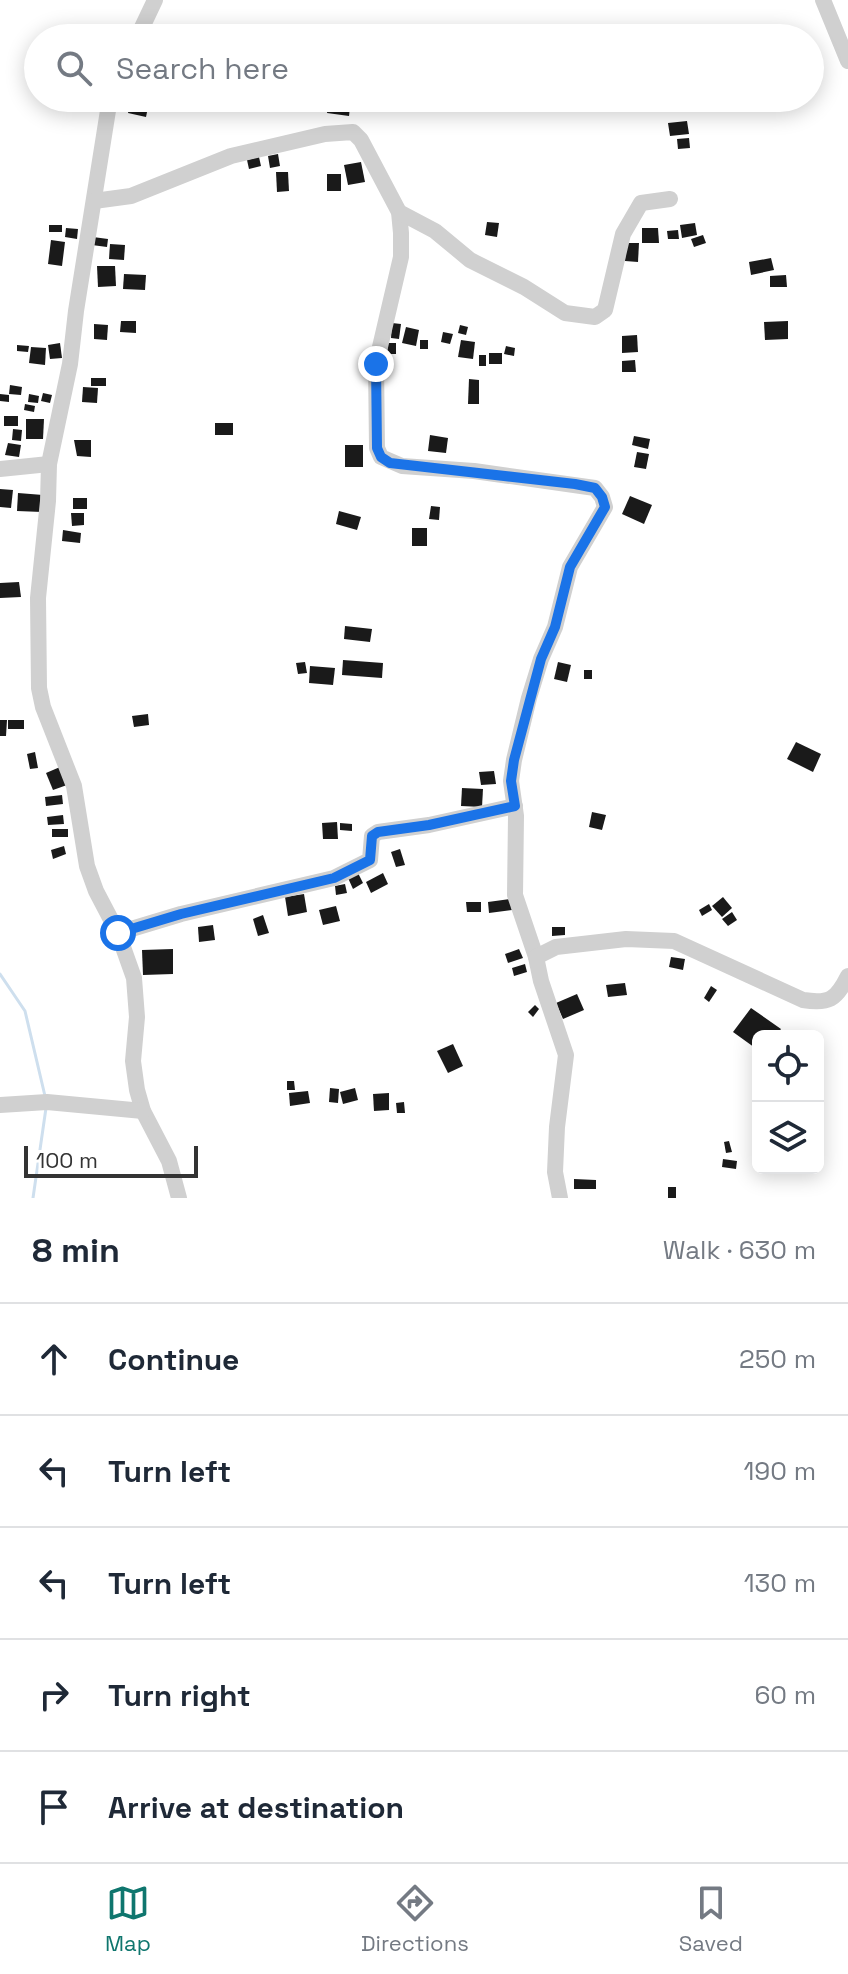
<!DOCTYPE html>
<html lang="en">
<head>
<meta charset="utf-8">
<style>
	:root { --surface:#fff; --page:#f2f2f3; --text:#1f2937; --muted:#747a83; --line:#e0e1e3; --accent:#0f766e }
	body { margin:0; font-family:"Space Grotesk",sans-serif; background:var(--page); color:var(--text) }
	.controls { position:absolute; right:24px; bottom:24px; display:grid; overflow:hidden; border-radius:12px; box-shadow:0 4px 20px #0003 }
	.controls button { width:72px; height:72px; display:grid; place-items:center; padding:0; border:0; border-bottom:2px solid var(--line); background:var(--surface); color:var(--text); font:40px sans-serif }
	.scale { position:absolute; left:24px; bottom:20px; width:174px; box-sizing:border-box; padding-left:8px; border:4px solid #333; border-top:0; font-size:22px; line-height:28px; white-space:nowrap; color:#333; -webkit-text-stroke:6px #fff; paint-order:stroke }
	.stop { position:absolute; width:24px; height:24px; margin:-18px; border:6px solid #1a73e8; border-radius:50%; background:#fff }
	.stop.end { background:#1a73e8; border-color:#fff; box-shadow:0 2px 8px #0008 }
	.list { margin:0; padding:0; list-style:none }
	h2 { display:flex; justify-content:space-between; align-items:center; height:104px; margin:0; padding:0 32px; font-size:34px }
	h2 small { font-size:26px; font-weight:400; color:var(--muted) }
	.list li { display:grid; grid-template-columns:52px 1fr auto; gap:24px; align-items:center; box-sizing:border-box; height:112px; padding:0 32px; border-top:2px solid var(--line) }
	.list b { display:block; font-size:30px; white-space:nowrap }
	.list em { font-size:26px; font-style:normal; color:var(--muted) }
	.icon { flex:none; width:44px; height:44px; fill:none; stroke:currentColor; stroke-width:2; stroke-linecap:round; stroke-linejoin:round }
	.map { position:relative; flex:none; width:848px; height:1198px; overflow:hidden }
	.search { position:absolute; background:var(--surface); box-shadow:0 4px 20px #0003; left:24px; right:24px; top:24px; height:88px; display:flex; align-items:center; gap:20px; box-sizing:border-box; padding:0 28px; border-radius:44px; color:var(--muted); font-size:30px }
	.sheet { height:664px; background:var(--surface) }
	nav { display:flex; justify-content:space-around; align-items:center; box-sizing:border-box; height:112px; border-top:2px solid var(--line); background:var(--surface); font-size:22px; color:var(--muted) }
	nav a { display:grid; justify-items:center; gap:4px }
	nav .on { color:var(--accent) }
	.map>svg:first-child { display:block }
	.lines { fill:none; stroke-linecap:round; stroke-linejoin:round }
	.stream { stroke:#cedfee; stroke-width:3 }
	.building { fill:#1a1a1a }
	.minor { stroke:#d0d0d0; stroke-width:16 }
	.route { stroke:#1a73e8; stroke-width:10 }
</style>
</head>
<body>
<div class="map">
<svg width="848" height="1198" viewBox="0 0 848 1198">
	<rect width="100%" height="100%" fill="#fff"/>
	<g class="lines">
		<g class="stream">
			<path d="M0 974 25 1011 45 1096"/>
			<path d="M33 1198 46 1108"/>
		</g>
	</g>
	<g class="building">
		<path d="M85 98H97L93 111 81 108Z"/>
		<path d="M131 98H150L146 117 128 113Z"/>
		<path d="M313 98H327V105L314 106Z"/>
		<path d="M329 98H351L349 116 327 113Z"/>
		<path d="M364 98H382V103L365 104Z"/>
		<path d="M702 98H714L715 104 703 106Z"/>
		<path d="M687 121 689 134 670 136 668 123Z"/>
		<path d="M689 138 690 148 678 149 677 139Z"/>
		<path d="M278 154 280 166 270 168 268 156Z"/>
		<path d="M259 157 261 166 249 169 247 160Z"/>
		<path d="M361 162 365 182 348 185 344 165Z"/>
		<path d="M276 172H288L289 191 277 192Z"/>
		<rect x="327" y="174" width="14" height="17"/>
		<path d="M487 222 499 223 497 237 485 235Z"/>
		<path d="M695 223 697 235 682 238 680 225Z"/>
		<rect x="49" y="225" width="13" height="7"/>
		<path d="M66 228 78 229 77 239 65 237Z"/>
		<path d="M642 228H658L659 243H642Z"/>
		<path d="M678 230 679 239H668L667 231Z"/>
		<path d="M703 235 706 243 694 247 691 239Z"/>
		<path d="M93 237 108 239 107 247 92 245Z"/>
		<path d="M51 240 65 242 62 266 48 264Z"/>
		<path d="M626 243H639L638 262 625 261Z"/>
		<path d="M110 244 125 245 124 260 109 259Z"/>
		<path d="M771 258 774 270 751 275 749 262Z"/>
		<path d="M97 266H115L116 286 98 287Z"/>
		<path d="M124 274 146 275 145 290 123 289Z"/>
		<path d="M786 275 787 287H770V276Z"/>
		<path d="M121 321H136V333L120 332Z"/>
		<path d="M788 321V339L765 340 764 322Z"/>
		<path d="M392 323 401 324 399 339 391 338Z"/>
		<path d="M94 324 108 325 107 340 94 339Z"/>
		<path d="M460 325 468 327 466 335 458 333Z"/>
		<path d="M406 327 419 330 416 346 402 343Z"/>
		<path d="M443 332 453 334 450 344 441 342Z"/>
		<path d="M637 335 638 352 622 353V336Z"/>
		<rect x="420" y="340" width="8" height="9"/>
		<path d="M461 340 475 342 473 359 458 357Z"/>
		<path d="M60 343 62 358 50 359 48 345Z"/>
		<path d="M388 343H396V354H387Z"/>
		<path d="M17 345 29 346 28 352 17 351Z"/>
		<path d="M506 346 515 348 514 356 504 354Z"/>
		<path d="M31 347 46 348 45 365 29 363Z"/>
		<rect x="489" y="353" width="13" height="11"/>
		<rect x="479" y="355" width="7" height="11"/>
		<path d="M635 360 636 372H622V361Z"/>
		<rect x="91" y="378" width="15" height="8"/>
		<path d="M469 379 479 380V404H468Z"/>
		<path d="M10 385 22 387 21 395 9 394Z"/>
		<path d="M83 387 98 388 97 403 82 402Z"/>
		<path d="M43 393 52 395 50 403 41 401Z"/>
		<path d="M0 394 9 395V402L0 401Z"/>
		<path d="M29 394 39 396 38 403 28 402Z"/>
		<path d="M25 404 35 406 34 412 24 410Z"/>
		<rect x="4" y="416" width="14" height="10"/>
		<path d="M26 419H44L43 439H26Z"/>
		<rect x="215" y="423" width="18" height="12"/>
		<path d="M13 429 22 430 21 441 12 440Z"/>
		<path d="M430 435 448 438 446 453 428 451Z"/>
		<path d="M634 436 650 439 648 449 632 445Z"/>
		<path d="M74 440H91V457L77 456Z"/>
		<path d="M8 443 21 445 19 457 5 455Z"/>
		<rect x="345" y="445" width="18" height="22"/>
		<path d="M637 452 649 454 646 469 634 467Z"/>
		<path d="M0 489 13 490 11 508 0 507Z"/>
		<path d="M18 493 43 495 42 512 17 511Z"/>
		<path d="M630 496 652 505 644 524 622 514Z"/>
		<rect x="73" y="498" width="14" height="11"/>
		<path d="M431 506 440 507 439 520 429 519Z"/>
		<path d="M339 511 361 517 357 530 336 524Z"/>
		<path d="M71 513H84V525L72 526Z"/>
		<rect x="412" y="528" width="15" height="18"/>
		<path d="M63 530 81 533 80 543 62 541Z"/>
		<path d="M19 582 21 597 0 598V583Z"/>
		<path d="M345 626 372 629 370 642 344 639Z"/>
		<path d="M343 660 383 663 382 678 342 675Z"/>
		<path d="M305 662 307 673 298 674 296 663Z"/>
		<path d="M558 662 571 665 567 682 554 679Z"/>
		<path d="M310 666 335 668 333 685 309 683Z"/>
		<rect x="584" y="670" width="8" height="9"/>
		<path d="M148 714 149 725 134 727 132 716Z"/>
		<path d="M0 720H7L6 736H0Z"/>
		<rect x="8" y="720" width="16" height="9"/>
		<path d="M796 742 821 754 813 772 787 759Z"/>
		<path d="M35 752 38 768 30 769 27 754Z"/>
		<path d="M60 767 67 785 53 790 46 773Z"/>
		<path d="M494 771 496 784 481 785 479 772Z"/>
		<path d="M462 788 483 789 482 807 461 806Z"/>
		<path d="M62 795 63 804 46 806 45 797Z"/>
		<path d="M592 812 606 815 602 830 589 827Z"/>
		<path d="M63 815 64 824 48 825 47 817Z"/>
		<path d="M337 822 338 839H323L322 823Z"/>
		<path d="M340 823 352 824V831L340 830Z"/>
		<rect x="52" y="829" width="16" height="8"/>
		<path d="M64 846 66 854 53 859 51 850Z"/>
		<path d="M400 849 405 865 396 867 391 852Z"/>
		<path d="M358 873 363 883 353 889 348 878Z"/>
		<path d="M383 873 388 884 371 893 366 882Z"/>
		<path d="M345 884 347 893 336 895 335 886Z"/>
		<path d="M304 894 307 912 288 916 285 897Z"/>
		<path d="M723 897 732 908 722 917 712 906Z"/>
		<path d="M510 899 512 910 489 913 488 902Z"/>
		<path d="M466 902H481V912H467Z"/>
		<path d="M709 904 712 910 702 916 699 910Z"/>
		<path d="M336 906 340 921 323 925 319 910Z"/>
		<path d="M732 912 737 920 728 926 722 919Z"/>
		<path d="M263 915 269 933 258 936 253 919Z"/>
		<path d="M213 925 215 940 199 942 198 927Z"/>
		<path d="M552 927H565V935L552 936Z"/>
		<path d="M173 949V974L143 975 142 950Z"/>
		<path d="M519 949 523 958 508 963 505 954Z"/>
		<path d="M671 957 685 959 683 970 669 967Z"/>
		<path d="M525 964 527 972 514 976 512 968Z"/>
		<path d="M625 983 627 995 608 997 606 985Z"/>
		<path d="M711 986 717 990 709 1002 704 998Z"/>
		<path d="M577 994 584 1010 563 1019 556 1003Z"/>
		<path d="M535 1005 539 1009 533 1017 528 1012Z"/>
		<path d="M751 1008 781 1029 776 1036H758V1050L733 1032Z"/>
		<path d="M453 1044 463 1066 448 1073 437 1051Z"/>
		<path d="M287 1081H294L295 1090H287Z"/>
		<path d="M330 1088 339 1089 338 1103 329 1102Z"/>
		<path d="M355 1088 358 1100 343 1104 340 1092Z"/>
		<path d="M308 1091 310 1103 290 1106 289 1093Z"/>
		<path d="M389 1093V1110L374 1111 373 1094Z"/>
		<path d="M404 1102 405 1113H397L396 1103Z"/>
		<path d="M729 1141 732 1152 726 1153 724 1142Z"/>
		<path d="M723 1159 737 1161 736 1169 722 1167Z"/>
		<path d="M574 1179 596 1180V1189H574Z"/>
		<rect x="668" y="1187" width="8" height="11"/>
	</g>
	<g class="lines">
		<g class="minor">
			<path d="M823 0 848 61"/>
			<path d="M137 38 155 0"/>
			<path d="M110 98 76 311 70 364 49 464 48 501 38 598 39 688 43 707 74 786 87 866 96 891 118 933 134 978 137 1017 133 1061 137 1090 143 1111 169 1161 179 1198"/>
			<path d="M94 201 131 196 231 156 325 134 353 132 361 140 399 212 401 233V257L376 364 377 448 381 457 402 466 474 471 595 488 602 497 605 507 570 567 555 627 541 659 529 698 514 760 511 781 516 816 515 895 536 957"/>
			<path d="M399 212 435 231 470 260 524 287 565 313 595 317 605 310 623 234 641 203 670 199"/>
			<path d="M0 469 49 464"/>
			<path d="M118 933 181 914 334 878 370 860 372 836 378 832 429 825 515 806"/>
			<path d="M0 1105 47 1102 143 1111"/>
			<path d="M560 1198 555 1172 557 1127 566 1055 541 981 536 957 556 947 626 939 674 941 803 1000C829 1004 836 1000 848 976"/>
		</g>
	</g>
	<g class="lines">
		<path class="route" d="M118 933 181 914 334 878 370 860 372 836 378 832 429 825 515 806 511 781 514 760 541 659 555 627 570 567 605 507 602 497 595 488 575 484 390 463 381 457 377 448 376 364"/>
	</g>
</svg>
<div class="controls">
<button><svg class="icon" aria-label="locate" viewBox="0 0 24 24"><circle cx="12" cy="12" r="6"/><path d="M12 2v4M12 18v4M2 12h4M18 12h4"/></svg></button>
<button><svg class="icon" aria-label="layers" viewBox="0 0 24 24"><path d="M12 4l9 5-9 5-9-5zM3 14l9 5 9-5"/></svg></button>
</div>
<div class="scale">100 m</div>
<div class="stop" style="left:118px;top:933px"></div>
<div class="stop end" style="left:376px;top:364px"></div>
<div class="search"><svg class="icon" aria-label="search" viewBox="0 0 24 24"><circle cx="10" cy="10" r="6"/><path d="M15 15l6 6"/></svg>Search here</div>
</div>
<section class="sheet">
<h2>8 min<small>Walk · 630 m</small></h2>
<ul class="list">
<li><svg class="icon" aria-label="ahead" viewBox="0 0 24 24"><path d="M12 20V5M6 11l6-6 6 6"/></svg><div><b>Continue</b></div><em>250 m</em></li>
<li><svg class="icon" aria-label="left" viewBox="0 0 24 24"><path d="M17 20v-9H6M10 6l-5 5 5 5"/></svg><div><b>Turn left</b></div><em>190 m</em></li>
<li><svg class="icon" aria-label="left" viewBox="0 0 24 24"><path d="M17 20v-9H6M10 6l-5 5 5 5"/></svg><div><b>Turn left</b></div><em>130 m</em></li>
<li><svg class="icon" aria-label="right" viewBox="0 0 24 24"><path d="M7 20v-9h11M14 6l5 5-5 5"/></svg><div><b>Turn right</b></div><em>60 m</em></li>
<li><svg class="icon" aria-label="arrive" viewBox="0 0 24 24"><path d="M6 21V4h12l-3 4 3 4H6"/></svg><div><b>Arrive at destination</b></div></li>
</ul>
</section>
<nav>
<a class="on"><svg class="icon" aria-label="map" viewBox="0 0 24 24"><path d="M3 6l6-2 6 2 6-2v14l-6 2-6-2-6 2zM9 4v14M15 6v14"/></svg>Map</a>
<a><svg class="icon" aria-label="directions" viewBox="0 0 24 24"><path d="M12 3l9 9-9 9-9-9zM9 14v-3h6M13 9l2 2-2 2"/></svg>Directions</a>
<a><svg class="icon" aria-label="saved" viewBox="0 0 24 24"><path d="M7 4h10v16l-5-4-5 4z"/></svg>Saved</a>
</nav>
</body>
</html>
